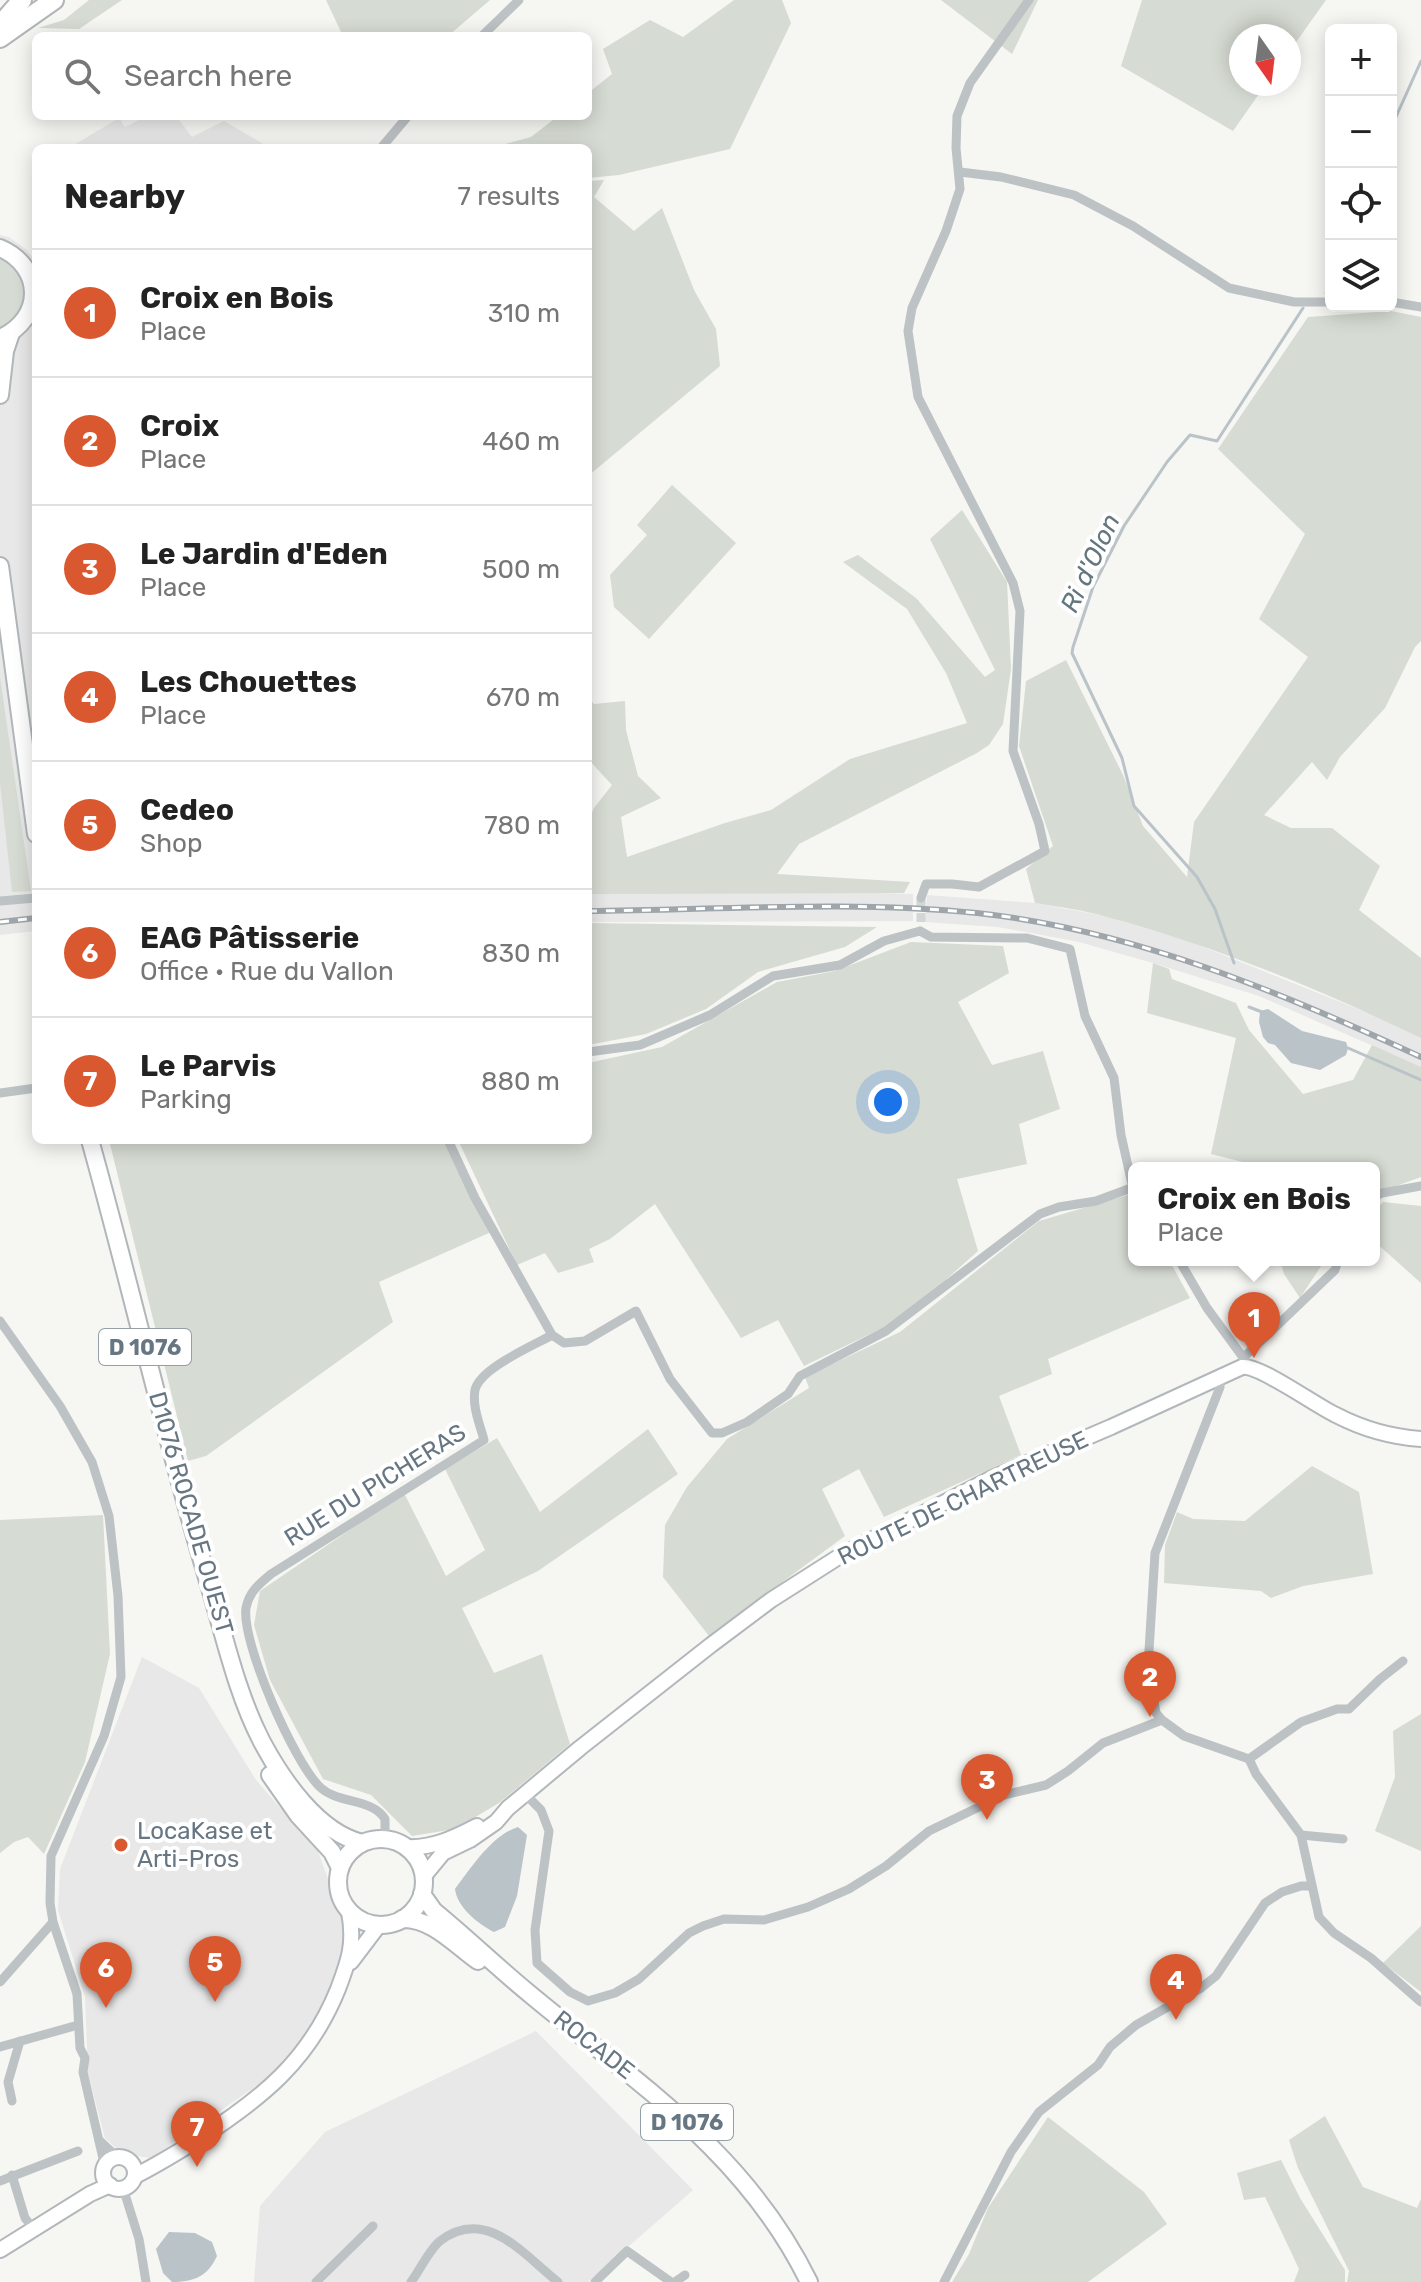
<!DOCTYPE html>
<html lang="en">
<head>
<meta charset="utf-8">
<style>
	:root { --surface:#fff; --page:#f6f6f6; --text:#222; --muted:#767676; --line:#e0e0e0; --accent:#d95830 }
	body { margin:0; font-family:Rubik,sans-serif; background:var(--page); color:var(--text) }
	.controls { position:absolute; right:24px; top:24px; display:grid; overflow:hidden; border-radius:12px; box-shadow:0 4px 20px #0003 }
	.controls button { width:72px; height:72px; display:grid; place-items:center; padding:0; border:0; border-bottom:2px solid var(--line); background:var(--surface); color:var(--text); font:40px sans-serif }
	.compass { position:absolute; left:1229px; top:24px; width:72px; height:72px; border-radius:50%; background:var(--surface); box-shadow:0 4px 20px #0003; rotate:166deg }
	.you { position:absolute; left:888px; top:1102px; width:28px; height:28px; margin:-20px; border:6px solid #fff; border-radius:50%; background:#1a73e8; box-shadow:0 0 0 12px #1a73e833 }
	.badge { display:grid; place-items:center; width:52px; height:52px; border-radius:50%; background:var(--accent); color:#fff; font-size:26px; font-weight:700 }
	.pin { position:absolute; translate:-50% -66px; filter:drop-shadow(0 2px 4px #0008) }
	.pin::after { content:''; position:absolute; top:42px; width:28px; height:24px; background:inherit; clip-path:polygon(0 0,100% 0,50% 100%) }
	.popup { position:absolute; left:1128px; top:1162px; width:252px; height:104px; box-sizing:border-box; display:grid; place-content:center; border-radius:12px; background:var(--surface); filter:drop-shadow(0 2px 6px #0005); font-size:26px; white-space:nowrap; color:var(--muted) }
	.popup b { font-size:30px; color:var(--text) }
	.popup::after { content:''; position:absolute; left:50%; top:100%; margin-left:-16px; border:16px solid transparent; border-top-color:var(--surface) }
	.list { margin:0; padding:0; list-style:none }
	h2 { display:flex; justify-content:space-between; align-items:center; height:104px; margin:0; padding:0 32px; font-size:34px }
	h2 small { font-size:26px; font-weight:400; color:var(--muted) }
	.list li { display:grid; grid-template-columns:52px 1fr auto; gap:24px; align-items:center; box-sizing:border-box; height:128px; padding:0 32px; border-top:2px solid var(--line) }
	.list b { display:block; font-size:30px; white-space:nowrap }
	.list p { margin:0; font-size:26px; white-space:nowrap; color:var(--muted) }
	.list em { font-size:26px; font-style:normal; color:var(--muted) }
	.icon { flex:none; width:44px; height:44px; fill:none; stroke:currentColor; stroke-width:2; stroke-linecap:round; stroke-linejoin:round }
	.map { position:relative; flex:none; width:1421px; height:2282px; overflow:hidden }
	.search { position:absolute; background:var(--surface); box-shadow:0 4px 20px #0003; left:32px; top:32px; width:560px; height:88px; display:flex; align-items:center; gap:20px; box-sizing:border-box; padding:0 28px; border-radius:12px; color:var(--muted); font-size:30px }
	.panel { position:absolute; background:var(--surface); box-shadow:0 4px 20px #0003; left:32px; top:144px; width:560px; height:1000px; border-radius:12px }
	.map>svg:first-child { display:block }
	.built { fill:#e7e8e7 }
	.green { fill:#d6dbd3 }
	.water { fill:#b9c3c8 }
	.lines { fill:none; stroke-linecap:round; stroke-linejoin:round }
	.stream { stroke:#b9c3c8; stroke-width:3 }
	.minor-tunnel { stroke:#d2d6d7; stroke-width:9; stroke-dasharray:9 4.5; stroke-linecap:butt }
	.secondary-casing { stroke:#b2b7bc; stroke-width:18 }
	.primary-casing { stroke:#b1b6ba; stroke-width:20 }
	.motorway-casing { stroke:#b1b5b8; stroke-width:22 }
	.minor { stroke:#bdc2c5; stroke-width:9 }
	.secondary { stroke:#fff; stroke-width:14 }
	.primary { stroke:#fff; stroke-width:16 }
	.motorway { stroke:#fff; stroke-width:18 }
	.rail-casing { stroke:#9fa6ab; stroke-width:6 }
	.rail { stroke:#fff; stroke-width:3; stroke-dasharray:9; stroke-linecap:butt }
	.poi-dot { fill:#d95830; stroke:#fff; stroke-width:3 }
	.labels { text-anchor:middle; stroke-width:8; stroke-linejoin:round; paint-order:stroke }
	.shield { fill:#fff; stroke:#959fa8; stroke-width:2 }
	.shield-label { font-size:22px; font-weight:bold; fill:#677683 }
	.street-label { font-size:24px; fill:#677683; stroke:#fff }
	.poi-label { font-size:24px; fill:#677683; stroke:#fff; text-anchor:start }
	.water-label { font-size:26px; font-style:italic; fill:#63777f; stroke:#fff }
</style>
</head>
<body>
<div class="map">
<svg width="1421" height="2282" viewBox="0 0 1421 2282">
	<rect width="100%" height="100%" fill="#f6f6f3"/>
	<g class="built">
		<path d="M147 116H176L192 137 224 121 270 148H69L119 118 125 127Z"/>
		<path d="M0 235 9 237 27 250 36 262V905L33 906 35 931 0 935Z"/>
		<path d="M802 891 913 894V921L588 922V893Z"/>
		<path d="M927 895 1035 903 1105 916 1191 942 1378 1017 1421 1038V1067L1259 996 1153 963 1079 942 998 927 925 922Z"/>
		<path d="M142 1657 199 1688 256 1780 318 1851 345 1927 342 1953 322 2012 306 2034 268 2078 151 2158 122 2154 105 2138 88 2074 85 1997 58 1910 60 1869Z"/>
		<path d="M536 2031 693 2190 588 2282H254L260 2206 325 2132Z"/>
	</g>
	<g class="green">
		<path d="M89 0H122L79 29 38 28 64 20Z"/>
		<path d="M326 0H490L448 36H343Z"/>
		<path d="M734 0H782L791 23 730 149 619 175 588 178V148H490L531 137 558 116H588V93L612 74 603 49 650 20 683 37Z"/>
		<path d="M941 0H1038L1012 54Z"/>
		<path d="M1142 0H1326L1289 52V36H1241V84H1266L1233 131 1121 66Z"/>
		<path d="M604 180 594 197 634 231 662 208 694 290 716 329 720 366 588 476V181Z"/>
		<path d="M0 253 20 269 28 292 20 315 0 331Z"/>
		<path d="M1391 311 1421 317V641L1415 647 1385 708 1340 757 1327 780 1312 762 1264 815 1291 828H1332L1380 866 1359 910 1421 958V1038C1321 990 1215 946 1107 917 1084 910 1059 907 1035 903L1026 869 1053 846 1019 746 1026 681 1066 660 1123 775 1143 826 1187 877 1194 822 1308 657 1259 619 1305 534 1218 449 1308 317Z"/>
		<path d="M672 485 736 543 649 639 614 607 610 575 647 535 637 525Z"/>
		<path d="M962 510 1007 582 1011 669 1003 724 989 745 977 753 799 844 777 874 910 882 904 893 588 894V821L594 808 612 785 588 759V697L594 704 625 701 626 730 638 776 661 798 621 817 627 857 725 823 771 810 850 759 967 723 946 673 907 609 843 562 858 555 916 598 985 677 995 670 930 539Z"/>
		<path d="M0 677 31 891 12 892 0 783Z"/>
		<path d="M588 923 877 927 845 947 758 972 706 1009 646 1034 588 1045Z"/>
		<path d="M911 942 1003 946 1009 973 958 1002 992 1065 1043 1051 1060 1109 1019 1124 1027 1164 957 1179 978 1251 903 1318 804 1366 778 1320 741 1338 655 1204 610 1239 589 1249 594 1262 558 1273 545 1253 517 1265 458 1140H588V1063L662 1047 777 982 835 971Z"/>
		<path d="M1153 963 1169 969 1172 979 1236 1003 1249 1030 1303 1094 1353 1080 1372 1045 1421 1067V1177L1374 1194V1168H1267L1211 1154 1236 1038 1147 1013Z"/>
		<path d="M109 1140H446L491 1232 379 1282 393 1322 206 1456 188 1461Z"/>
		<path d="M1131 1194 1134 1199V1260H1169L1190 1298 1048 1359 1052 1374 999 1396 1021 1455 884 1517 859 1469 822 1489 845 1536 709 1636 663 1577 665 1525 687 1487 727 1439 809 1388 805 1377 900 1332 1039 1221Z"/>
		<path d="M1383 1202 1421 1206V1283L1374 1241V1211Z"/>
		<path d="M1280 1260H1325L1300 1298 1284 1274Z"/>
		<path d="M648 1429 678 1474 538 1571 462 1608 494 1673 542 1654 570 1744 499 1803 455 1829 412 1836 371 1795 323 1779 270 1680 254 1625 260 1591 404 1493 446 1576 485 1550 445 1469 497 1438 540 1512Z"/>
		<path d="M1312 1466 1359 1492 1373 1574 1303 1586 1271 1598 1261 1591 1164 1583 1165 1545 1177 1512 1193 1519 1245 1521Z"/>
		<path d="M103 1515 110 1654 85 1762 44 1854 28 1837 14 1842 0 1853V1520Z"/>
		<path d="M1421 1714V1851L1375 1831 1395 1777 1393 1731Z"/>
		<path d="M1421 1926V1992L1383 1963Z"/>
		<path d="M1325 2116 1363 2187 1417 2208 1421 2199V2282H1347L1349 2271 1298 2168 1289 2140Z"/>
		<path d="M1048 2117 1144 2192 1167 2224 1088 2282H952L969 2254 988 2208Z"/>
		<path d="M1281 2160 1300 2198 1345 2270V2282H1294L1299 2269 1265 2197 1244 2200 1237 2173Z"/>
	</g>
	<g class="water">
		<path d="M1268 1009 1302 1031 1346 1042 1348 1048 1346 1055 1320 1070 1291 1063 1275 1045 1268 1043 1263 1037 1259 1022 1260 1011Z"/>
		<path d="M518 1827 527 1835 517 1896 505 1927 494 1932C478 1924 457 1907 455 1889 471 1868 492 1835 518 1827Z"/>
		<path d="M169 2232 195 2233 212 2242 217 2256C208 2276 194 2282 172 2282L163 2273 156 2249Z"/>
	</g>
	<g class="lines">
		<g class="stream">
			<path d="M1391 128 1421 61"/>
			<path d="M1326 293 1331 286"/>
			<path d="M1234 963 1215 909 1197 877 1134 806 1122 758 1072 653 1073 647 1093 587 1124 526 1167 462 1190 435 1217 441 1303 308"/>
			<path d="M1249 1007 1262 1012"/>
			<path d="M1348 1048 1421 1080"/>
		</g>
		<path class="minor-tunnel" d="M921 922V898"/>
		<defs>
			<g id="secondary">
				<path d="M405 1847C431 1849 454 1838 477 1826"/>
				<path d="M424 1876 443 1853 470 1840 496 1822 508 1808 580 1748 711 1645 771 1600 840 1556 992 1478 1111 1427 1242 1367C1259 1364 1316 1406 1336 1415 1363 1429 1391 1437 1421 1439"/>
				<path d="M351 1962 379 1925"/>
				<circle cx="119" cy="2173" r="16"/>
				<path d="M135 2176C157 2165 178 2152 199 2139 262 2098 309 2061 338 1989 349 1960 355 1943 349 1912"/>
				<path d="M0 2250 90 2194 110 2185"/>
			</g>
			<g id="primary">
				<path d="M0 248C44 267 44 319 0 338"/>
				<path d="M0 395 5 351 11 333"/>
				<path d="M0 566 36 834"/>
				<path d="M90 1140C131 1286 164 1435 208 1581 224 1634 236 1692 262 1742 283 1781 318 1832 362 1843"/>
				<path d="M270 1775 298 1815 332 1852 340 1868"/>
				<circle cx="381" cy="1882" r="43"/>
				<path d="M422 1894 434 1911C467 1938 498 1968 531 1995 637 2083 746 2153 809 2282"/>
				<path d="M402 1919C432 1918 455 1945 478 1961"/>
			</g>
			<g id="motorway">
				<path d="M0 25 22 0"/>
				<path d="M0 38 54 0"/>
			</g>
		</defs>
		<use href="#secondary" class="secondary-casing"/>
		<use href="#primary" class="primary-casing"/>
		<use href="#motorway" class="motorway-casing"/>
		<g class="minor">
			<path d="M482 36 519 0"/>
			<path d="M381 148 408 116"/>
			<path d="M960 172 1001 177 1074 195 1133 226 1229 288 1294 302H1331"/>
			<path d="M1391 302 1421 307"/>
			<path d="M921 898 926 884H952L979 887 1045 851 1039 824 1013 751 1020 611 1013 583 918 397 908 331 912 308 946 231 960 189 956 148 957 116 970 83 1029 0"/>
			<path d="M0 901 36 898"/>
			<path d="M920 931 931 937 1027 938 1070 949 1085 1016 1114 1078 1121 1135 1134 1193"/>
			<path d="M588 1052 640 1045 710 1015 773 976 840 965 884 941 920 931"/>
			<path d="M0 1093 36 1088"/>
			<path d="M448 1140 475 1198 552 1335 564 1343 585 1341 636 1311 670 1379 712 1433H722L747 1422 788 1394 800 1376 886 1331 1040 1214 1059 1207 1096 1201 1131 1188"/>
			<path d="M1374 1197 1382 1193 1421 1186"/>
			<path d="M1179 1260 1207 1308 1245 1360"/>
			<path d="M0 1321 60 1406 92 1462 109 1516 118 1596 121 1677 104 1736 51 1856 50 1903 53 1922 77 1994 80 2048 85 2058 83 2072 105 2167"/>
			<path d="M1243 1358 1335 1270 1338 1260"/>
			<path d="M1220 1378V1387L1155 1553 1148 1667 1156 1713 1162 1720 1184 1736 1249 1759 1256 1774 1301 1835 1319 1917 1334 1933 1371 1958 1421 2002"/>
			<path d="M1249 1759 1301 1722 1337 1709H1349L1380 1679 1403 1661"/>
			<path d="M525 1794 541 1810 549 1831 535 1930 537 1963 570 1992 588 2001 615 1993 639 1979 689 1933 703 1926 724 1919 764 1920 808 1907 849 1889 886 1866 929 1831 1004 1795 1046 1785 1068 1771 1103 1743 1162 1720"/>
			<path d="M1301 1835 1343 1839"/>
			<path d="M385 1839V1819C372 1798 339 1804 321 1788 295 1765 241 1642 246 1608 249 1592 259 1584 271 1574L484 1440C480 1425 472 1406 475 1390 480 1368 533 1346 552 1335"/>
			<path d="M0 1982 53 1922"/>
			<path d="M0 2047 78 2025"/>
			<path d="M12 2101 8 2082 20 2041"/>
			<path d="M99 2140 117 2157"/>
			<path d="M12 2175 25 2218 33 2228"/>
			<path d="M0 2181 78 2151"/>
			<path d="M123 2188 139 2239 146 2282"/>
			<path d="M316 2282 373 2226"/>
			<path d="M411 2282C420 2270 429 2250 440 2241 486 2206 523 2254 558 2282"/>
			<path d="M595 2282 627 2251 671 2282"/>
			<path d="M675 2282 685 2275"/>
			<path d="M944 2282 1011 2152 1039 2112 1098 2065 1110 2047 1136 2025 1201 1988 1216 1976 1265 1903 1282 1892 1301 1886H1311"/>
		</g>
		<use href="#secondary" class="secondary"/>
		<use href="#primary" class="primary"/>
		<use href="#motorway" class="motorway"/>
		<defs>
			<g id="rail">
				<path d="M588 911C717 910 849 900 977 913 1133 930 1280 992 1421 1057"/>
				<path d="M0 922 36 918"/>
			</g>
		</defs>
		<use href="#rail" class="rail-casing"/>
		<use href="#rail" class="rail"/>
	</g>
	<circle class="poi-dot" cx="121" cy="1845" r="8"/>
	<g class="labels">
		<g class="shield">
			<rect x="99" y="1329" width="92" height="36" rx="6"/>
			<rect x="641" y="2104" width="92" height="36" rx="6"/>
		</g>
		<g class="shield-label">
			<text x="145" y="1355">D 1076</text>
			<text x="687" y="2130">D 1076</text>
		</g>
		<g class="street-label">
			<text transform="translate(375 1485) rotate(-32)" y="8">RUE DU PICHERAS</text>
			<text transform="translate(963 1498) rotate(-26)" y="8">ROUTE DE CHARTREUSE</text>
			<text transform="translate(191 1513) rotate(74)" y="8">D1076 ROCADE OUEST</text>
			<text transform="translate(594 2045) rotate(38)" y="8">ROCADE</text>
		</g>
		<g class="poi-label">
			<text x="137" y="1839">LocaKase et<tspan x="137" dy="28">Arti-Pros</tspan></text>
		</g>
		<g class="water-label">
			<text transform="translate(1090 563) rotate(-65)" y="9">Ri d'Olon</text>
		</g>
	</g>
</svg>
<div class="controls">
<button>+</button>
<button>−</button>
<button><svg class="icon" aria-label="locate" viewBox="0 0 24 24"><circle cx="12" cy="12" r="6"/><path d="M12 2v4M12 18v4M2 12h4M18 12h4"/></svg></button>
<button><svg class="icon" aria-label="layers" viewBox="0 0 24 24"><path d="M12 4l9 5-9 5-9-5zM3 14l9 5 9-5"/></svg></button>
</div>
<svg class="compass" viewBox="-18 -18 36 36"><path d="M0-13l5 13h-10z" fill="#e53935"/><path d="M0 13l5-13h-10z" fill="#767676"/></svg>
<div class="you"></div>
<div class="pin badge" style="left:1254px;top:1358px">1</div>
<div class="popup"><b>Croix en Bois</b>Place</div>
<div class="pin badge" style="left:1150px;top:1717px">2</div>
<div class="pin badge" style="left:987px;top:1820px">3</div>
<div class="pin badge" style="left:1176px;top:2020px">4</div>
<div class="pin badge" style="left:215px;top:2002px">5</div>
<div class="pin badge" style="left:106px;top:2008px">6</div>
<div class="pin badge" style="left:197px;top:2167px">7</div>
<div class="search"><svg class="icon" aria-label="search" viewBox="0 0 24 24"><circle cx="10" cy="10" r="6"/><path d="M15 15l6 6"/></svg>Search here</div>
<section class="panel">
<h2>Nearby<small>7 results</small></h2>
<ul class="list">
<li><span class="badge">1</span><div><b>Croix en Bois</b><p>Place</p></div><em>310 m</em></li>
<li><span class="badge">2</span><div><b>Croix</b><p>Place</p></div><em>460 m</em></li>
<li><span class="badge">3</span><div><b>Le Jardin d'Eden</b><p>Place</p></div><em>500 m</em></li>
<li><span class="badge">4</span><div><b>Les Chouettes</b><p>Place</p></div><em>670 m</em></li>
<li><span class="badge">5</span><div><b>Cedeo</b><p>Shop</p></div><em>780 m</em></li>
<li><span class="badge">6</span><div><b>EAG Pâtisserie</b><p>Office · Rue du Vallon</p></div><em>830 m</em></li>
<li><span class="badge">7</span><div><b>Le Parvis</b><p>Parking</p></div><em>880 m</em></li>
</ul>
</section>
</div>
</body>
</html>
